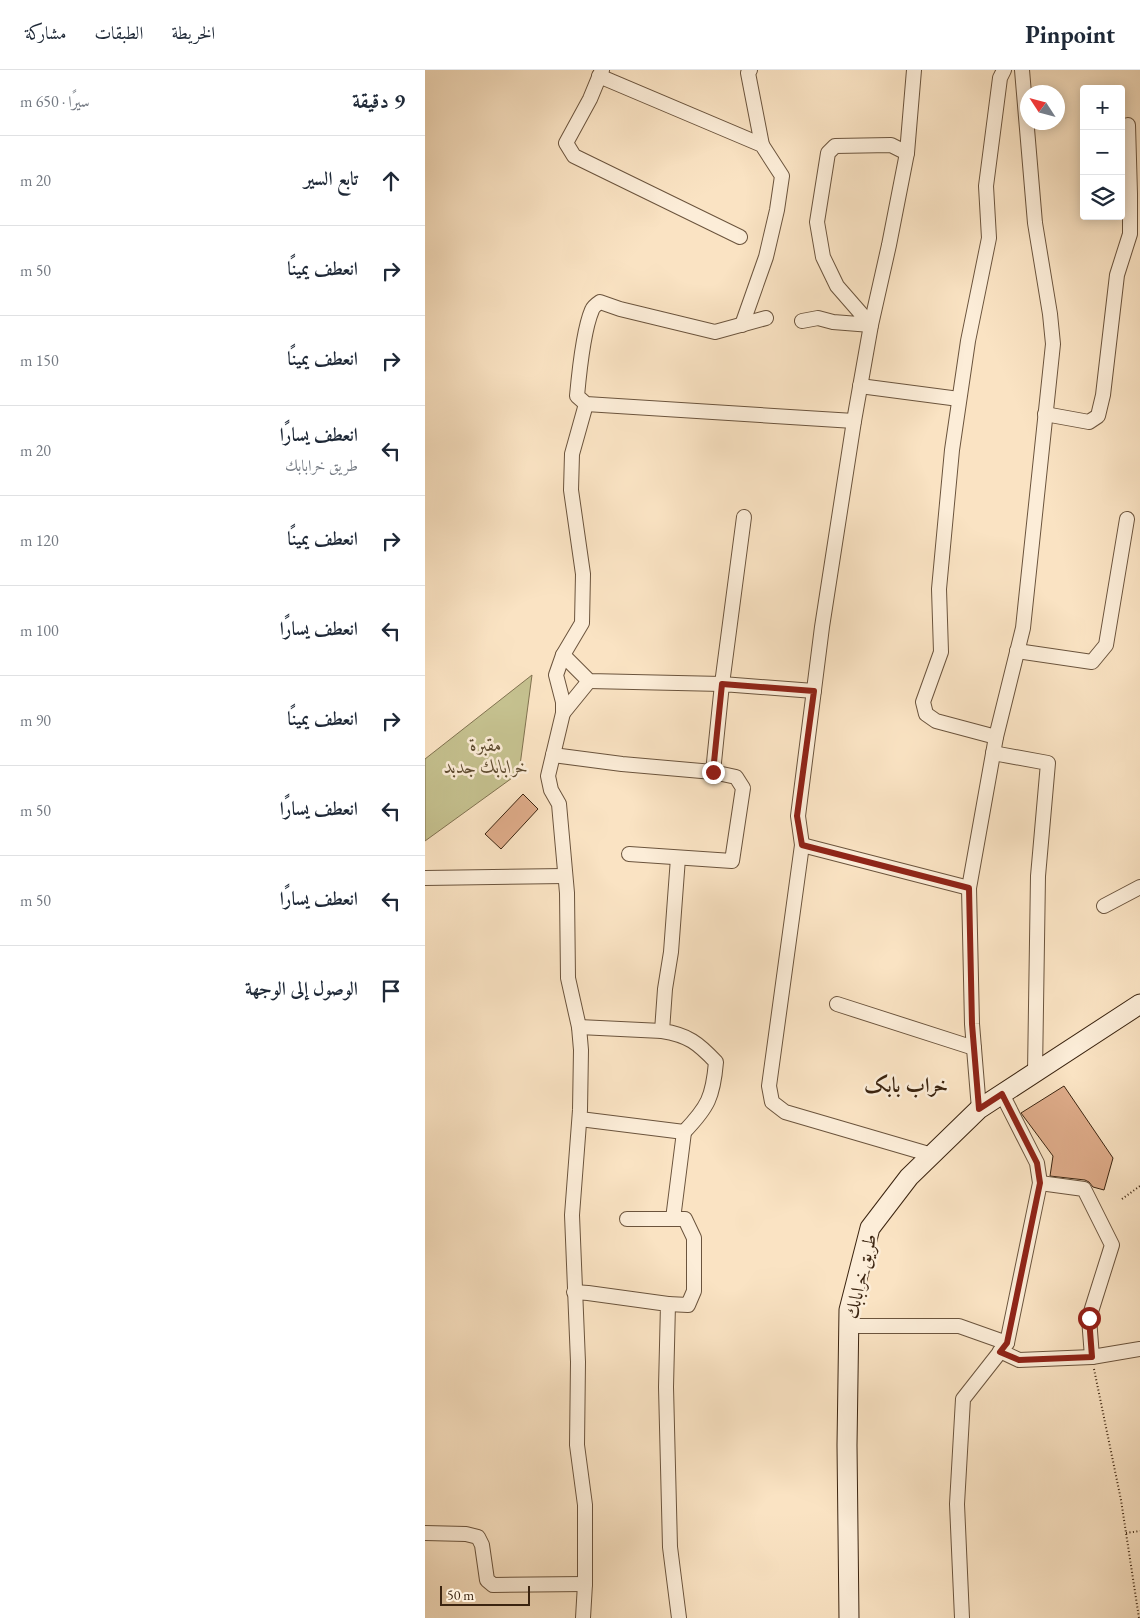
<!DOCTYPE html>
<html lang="ar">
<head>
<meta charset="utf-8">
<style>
	:root { --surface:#fff; --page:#f6f6f7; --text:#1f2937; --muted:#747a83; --line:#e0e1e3 }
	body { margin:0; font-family:"EB Garamond",Amiri,serif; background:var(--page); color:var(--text); direction:rtl }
	.controls { position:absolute; right:15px; top:15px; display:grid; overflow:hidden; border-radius:5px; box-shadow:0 2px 12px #0003 }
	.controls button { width:45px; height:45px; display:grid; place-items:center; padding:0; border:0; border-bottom:1px solid var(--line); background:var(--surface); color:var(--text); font:25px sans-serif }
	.compass { position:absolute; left:595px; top:15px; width:45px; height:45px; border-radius:50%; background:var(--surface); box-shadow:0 2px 12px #0003; rotate:306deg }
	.scale { position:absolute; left:15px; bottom:12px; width:90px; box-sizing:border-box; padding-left:5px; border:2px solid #3b2410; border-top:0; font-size:14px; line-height:18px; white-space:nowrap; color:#3b2410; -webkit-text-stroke:4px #fcedd8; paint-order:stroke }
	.stop { position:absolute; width:15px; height:15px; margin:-11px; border:4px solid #8f2418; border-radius:50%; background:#fff }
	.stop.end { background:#8f2418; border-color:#fff; box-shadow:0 1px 5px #0008 }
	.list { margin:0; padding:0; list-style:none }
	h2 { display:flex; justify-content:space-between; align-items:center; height:65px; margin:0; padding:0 20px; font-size:21px }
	h2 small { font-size:16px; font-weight:400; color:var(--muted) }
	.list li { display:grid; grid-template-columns:32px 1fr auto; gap:15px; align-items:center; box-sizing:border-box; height:90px; padding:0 20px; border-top:1px solid var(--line) }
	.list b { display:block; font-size:19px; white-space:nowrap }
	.list p { margin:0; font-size:16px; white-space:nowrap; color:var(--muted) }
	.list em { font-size:16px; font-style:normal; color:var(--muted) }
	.icon { flex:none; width:28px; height:28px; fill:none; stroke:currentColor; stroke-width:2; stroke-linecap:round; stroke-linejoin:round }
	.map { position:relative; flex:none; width:715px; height:1548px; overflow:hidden; direction:ltr }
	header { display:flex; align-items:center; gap:30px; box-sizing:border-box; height:70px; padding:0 25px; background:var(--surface); border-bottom:1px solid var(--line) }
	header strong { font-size:24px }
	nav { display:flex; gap:28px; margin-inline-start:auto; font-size:18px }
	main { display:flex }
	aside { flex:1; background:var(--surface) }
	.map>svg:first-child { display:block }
	.green { fill:#c5c18f; stroke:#807250 }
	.building { fill:#dfac8a; stroke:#3b2410 }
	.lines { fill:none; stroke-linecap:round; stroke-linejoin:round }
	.minor-casing { stroke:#6b543d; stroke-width:16 }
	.secondary-casing { stroke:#3b2410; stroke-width:21 }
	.path { stroke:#3b2410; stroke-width:2; stroke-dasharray:1 2.5; stroke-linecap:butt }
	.minor { stroke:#fcedd8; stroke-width:14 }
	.secondary { stroke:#fcedd8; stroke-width:19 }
	.route { stroke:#8f2418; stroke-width:6 }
	.labels { text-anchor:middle; stroke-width:5; stroke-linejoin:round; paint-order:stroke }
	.park-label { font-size:19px; font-style:italic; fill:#5e4b30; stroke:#fcedd8 }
	.street-label { font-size:19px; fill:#3b2410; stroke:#fcedd8 }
	.quarter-label { font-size:21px; font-weight:bold; fill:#3b2410; stroke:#fcedd8 }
</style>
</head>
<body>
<header>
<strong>Pinpoint</strong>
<nav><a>الخريطة</a><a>الطبقات</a><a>مشاركة</a></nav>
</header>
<main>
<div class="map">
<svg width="715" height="1548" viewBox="0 0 715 1548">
	<rect width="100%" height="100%" fill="#fae3c3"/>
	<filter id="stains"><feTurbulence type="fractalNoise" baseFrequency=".004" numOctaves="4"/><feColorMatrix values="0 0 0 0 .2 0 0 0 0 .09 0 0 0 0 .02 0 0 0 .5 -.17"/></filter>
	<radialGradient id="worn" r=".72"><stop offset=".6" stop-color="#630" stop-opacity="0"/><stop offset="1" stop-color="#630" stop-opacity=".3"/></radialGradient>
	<path class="green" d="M107 605 94 703 0 771V689Z"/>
	<g class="building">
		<path d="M98 724 113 739 76 779 60 764Z"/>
		<path d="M639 1016 688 1088 679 1120 668 1117 664 1112 660 1110 625 1106 628 1086 596 1043Z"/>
	</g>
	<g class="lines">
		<defs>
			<g id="minor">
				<path d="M177 0 165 29 141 73 149 86 315 167"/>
				<path d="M325 0 323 3 337 75"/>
				<path d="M489 0 482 83 464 175 446 255 429 351 397 557 373 746 377 775 344 1016 347 1032 360 1042 507 1085"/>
				<path d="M174 6 337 75 357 106 352 140 341 187 317 255"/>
				<path d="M341 248 290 262 195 239 175 232C172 234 168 237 167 240 158 261 154 304 152 326L161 334 429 351"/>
				<path d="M377 251 393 248 408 252 446 255 412 216 398 187 392 152 403 83 410 76 466 75 482 83"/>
				<path d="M435 316 534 329"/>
				<path d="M620 344 664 352 673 346 678 325 692 205 705 164V124L703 55"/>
				<path d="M592 581 667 592 681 575 702 449"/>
				<path d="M138 585 164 611 297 614 319 447"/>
				<path d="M138 643 164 611"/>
				<path d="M571 667 511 651 501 644 498 632 516 582 514 519 527 380 543 271 564 168 561 116 575 8 579 0"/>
				<path d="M568 683 623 693 613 806 610 1002"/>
				<path d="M128 685 197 694 288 702 297 614 389 621"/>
				<path d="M377 775 544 818"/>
				<path d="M204 784 307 791 318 718 311 707 288 702"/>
				<path d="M0 808 140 806"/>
				<path d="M679 836 715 817"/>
				<path d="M412 934 549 978"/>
				<path d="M154 957 237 961"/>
				<path d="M554 1039 547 954 544 818 571 667 598 558 628 274 625 244 610 153 597 0"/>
				<path d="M155 1049 259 1062C283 1037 288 1027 291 992 273 973 263 965 237 961L240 919 246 882 253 788"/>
				<path d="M615 1113 659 1119 687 1175 664 1248 667 1287"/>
				<path d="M202 1149H260L269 1168V1221L263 1235 243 1234"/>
				<path d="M248 1149 259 1062"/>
				<path d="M149 1222 163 1223 243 1234 241 1317 245 1477 254 1548"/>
				<path d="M424 1256H534L582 1273"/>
				<path d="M575 1281 594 1290 667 1287 715 1279"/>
				<path d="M0 1463 41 1464 53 1467 57 1475 62 1510 68 1515 160 1514"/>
				<path d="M158 1548 160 1514V1435L152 1375 153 1292 147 1145 155 1040 156 980 154 957 143 908 142 823 134 734 126 720 123 706 138 643V632L131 605 138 585 157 553 158 504 146 420 147 384 161 334"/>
				<path d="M537 1548 532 1434 538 1329 582 1273 615 1113 612 1093 577 1024"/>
			</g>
			<path id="secondary" d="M424 1548 422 1375 424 1240 445 1158 484 1107 554 1039 715 934"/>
		</defs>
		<use href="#minor" class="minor-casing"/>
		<use href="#secondary" class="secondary-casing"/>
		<g class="path">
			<path d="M697 1129 715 1116"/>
			<path d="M669 1299 696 1430 714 1548"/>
			<path d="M701 1463 715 1461"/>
		</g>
		<use href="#minor" class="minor"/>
		<use href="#secondary" class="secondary"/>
	</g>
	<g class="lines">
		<path class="route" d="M288 702 297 614 389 621 372 746 377 775 544 818 547 954 554 1039 577 1024 612 1093 615 1113 582 1273 575 1282 594 1290 667 1287 664 1248"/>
	</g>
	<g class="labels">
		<g class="park-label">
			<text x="61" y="681">مقبرة<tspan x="61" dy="22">خرابابك جدبد</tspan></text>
		</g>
		<g class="street-label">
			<text transform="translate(435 1206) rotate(-77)" y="7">طريق خرابابك</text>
		</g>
		<g class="quarter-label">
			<text x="481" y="1022">خراب بابک</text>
		</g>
	</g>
	<rect width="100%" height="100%" filter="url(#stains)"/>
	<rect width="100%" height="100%" fill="url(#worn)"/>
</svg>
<div class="controls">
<button>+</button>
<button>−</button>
<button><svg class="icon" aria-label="layers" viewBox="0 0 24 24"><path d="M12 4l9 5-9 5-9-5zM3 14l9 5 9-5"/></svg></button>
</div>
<svg class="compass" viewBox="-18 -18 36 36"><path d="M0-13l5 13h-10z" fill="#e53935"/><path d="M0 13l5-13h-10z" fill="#747a83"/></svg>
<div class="scale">50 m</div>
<div class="stop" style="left:664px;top:1248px"></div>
<div class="stop end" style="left:288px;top:702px"></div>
</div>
<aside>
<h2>9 دقيقة<small>سيرًا · 650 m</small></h2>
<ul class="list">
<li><svg class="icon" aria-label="ahead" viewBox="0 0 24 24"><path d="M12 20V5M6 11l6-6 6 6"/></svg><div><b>تابع السير</b></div><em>20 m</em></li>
<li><svg class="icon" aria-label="right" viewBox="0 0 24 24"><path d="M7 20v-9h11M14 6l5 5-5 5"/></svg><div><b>انعطف يمينًا</b></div><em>50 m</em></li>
<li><svg class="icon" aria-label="right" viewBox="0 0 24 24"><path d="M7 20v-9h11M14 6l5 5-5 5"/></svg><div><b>انعطف يمينًا</b></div><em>150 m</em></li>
<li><svg class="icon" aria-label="left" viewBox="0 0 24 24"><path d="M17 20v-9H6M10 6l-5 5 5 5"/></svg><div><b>انعطف يسارًا</b><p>طريق خرابابك</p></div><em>20 m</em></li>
<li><svg class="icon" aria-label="right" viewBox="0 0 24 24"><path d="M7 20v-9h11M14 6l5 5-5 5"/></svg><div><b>انعطف يمينًا</b></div><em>120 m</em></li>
<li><svg class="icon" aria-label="left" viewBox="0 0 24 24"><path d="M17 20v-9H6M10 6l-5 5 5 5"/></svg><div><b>انعطف يسارًا</b></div><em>100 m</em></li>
<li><svg class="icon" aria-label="right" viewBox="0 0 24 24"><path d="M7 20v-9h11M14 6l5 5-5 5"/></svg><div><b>انعطف يمينًا</b></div><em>90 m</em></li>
<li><svg class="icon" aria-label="left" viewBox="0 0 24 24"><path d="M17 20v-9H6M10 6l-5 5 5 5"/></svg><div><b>انعطف يسارًا</b></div><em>50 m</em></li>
<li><svg class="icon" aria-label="left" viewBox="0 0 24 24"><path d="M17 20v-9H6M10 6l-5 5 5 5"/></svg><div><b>انعطف يسارًا</b></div><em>50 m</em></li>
<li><svg class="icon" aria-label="arrive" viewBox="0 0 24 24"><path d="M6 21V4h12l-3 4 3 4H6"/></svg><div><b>الوصول إلى الوجهة</b></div></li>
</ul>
</aside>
</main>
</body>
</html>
